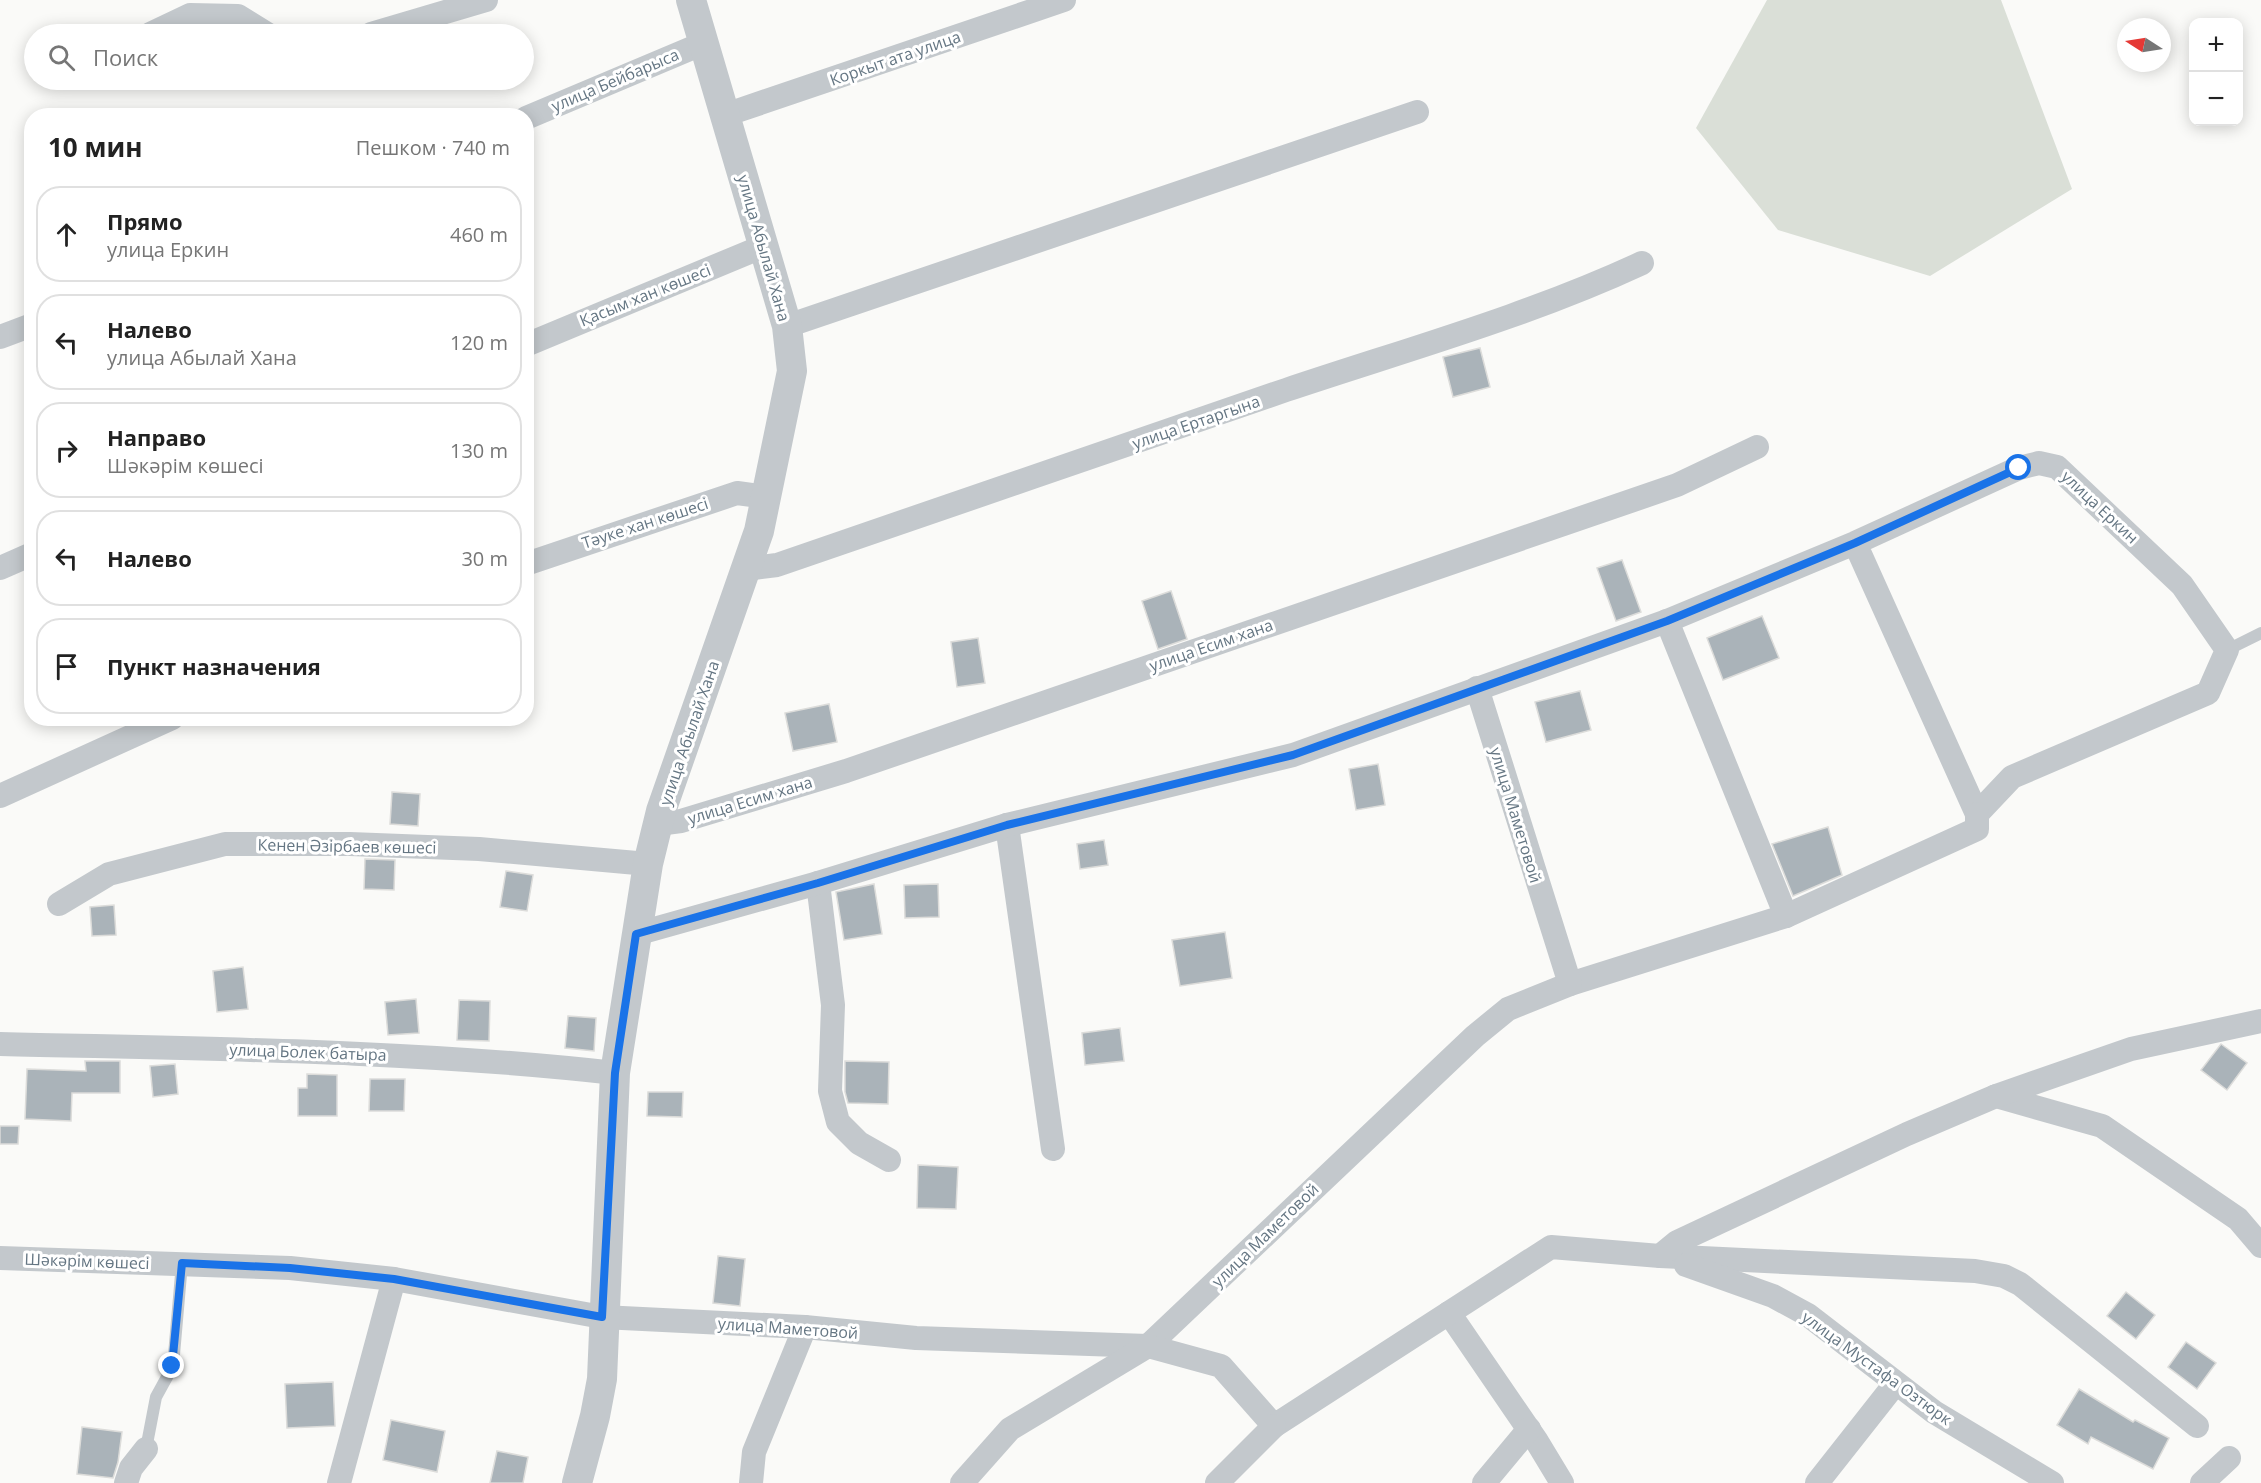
<!DOCTYPE html>
<html lang="ru">
<head>
<meta charset="utf-8">
<style>
	:root { --surface:#fff; --page:#f2f2f2; --text:#222; --muted:#767676; --line:#e0e0e0 }
	body { margin:0; font-family:"Open Sans",sans-serif; background:var(--page); color:var(--text) }
	.controls { position:absolute; right:18px; top:18px; display:grid; overflow:hidden; border-radius:12px; box-shadow:0 3px 15px #0003 }
	.controls button { width:54px; height:54px; display:grid; place-items:center; padding:0; border:0; border-bottom:2px solid var(--line); background:var(--surface); color:var(--text); font:30px sans-serif }
	.compass { position:absolute; left:2117px; top:18px; width:54px; height:54px; border-radius:50%; background:var(--surface); box-shadow:0 3px 15px #0003; rotate:282deg }
	.stop { position:absolute; width:18px; height:18px; margin:-14px; border:4px solid #1a73e8; border-radius:50%; background:#fff }
	.stop.end { background:#1a73e8; border-color:#fff; box-shadow:0 2px 6px #0008 }
	.list { margin:0; padding:0; list-style:none }
	h2 { display:flex; justify-content:space-between; align-items:center; height:78px; margin:0; padding:0 24px; font-size:26px }
	h2 small { font-size:20px; font-weight:400; color:var(--muted) }
	.list li { display:grid; grid-template-columns:39px 1fr auto; gap:18px; align-items:center; box-sizing:border-box; height:96px; margin:0 12px 12px; padding:0 12px; border:2px solid var(--line); border-radius:24px }
	.list b { display:block; font-size:22px; white-space:nowrap }
	.list p { margin:0; font-size:20px; white-space:nowrap; color:var(--muted) }
	.list em { font-size:20px; font-style:normal; color:var(--muted) }
	.icon { flex:none; width:33px; height:33px; fill:none; stroke:currentColor; stroke-width:2; stroke-linecap:round; stroke-linejoin:round }
	.map { position:relative; flex:none; width:2261px; height:1483px; overflow:hidden }
	.search { position:absolute; background:var(--surface); box-shadow:0 3px 15px #0003; left:24px; top:24px; width:510px; height:66px; display:flex; align-items:center; gap:15px; box-sizing:border-box; padding:0 21px; border-radius:33px; color:var(--muted); font-size:22px }
	.panel { position:absolute; background:var(--surface); box-shadow:0 3px 15px #0003; left:24px; top:108px; width:510px; height:618px; border-radius:24px }
	.map>svg:first-child { display:block }
	.green { fill:#dadfd7 }
	.building { fill:#aab3b9; stroke:#dcdcda; stroke-width:1.5 }
	.lines { fill:none; stroke-linecap:round; stroke-linejoin:round }
	.service { stroke:#c3c8cc; stroke-width:12 }
	.minor { stroke:#c3c8cc; stroke-width:24 }
	.tertiary { stroke:#c3c8cc; stroke-width:30 }
	.route { stroke:#1a73e8; stroke-width:8 }
	.labels { text-anchor:middle; stroke-width:6; stroke-linejoin:round; paint-order:stroke }
	.street-label { font-size:16px; fill:#657683; stroke:#fff }
</style>
</head>
<body>
<div class="map">
<svg width="2261" height="1483" viewBox="0 0 2261 1483">
	<rect width="100%" height="100%" fill="#fafaf8"/>
	<path class="green" d="M1767 0H2001L2072 189 1930 276 1778 230 1696 128Z"/>
	<g class="building">
		<path d="M1480 348 1490 387 1453 397 1443 357Z"/>
		<path d="M1622 560 1641 612 1616 621 1597 568Z"/>
		<path d="M1171 591 1187 639 1158 649 1142 601Z"/>
		<path d="M1762 616 1779 658 1723 680 1707 638Z"/>
		<path d="M978 638 985 683 957 687 951 642Z"/>
		<path d="M1580 691 1591 730 1546 742 1535 702Z"/>
		<path d="M829 704 837 742 793 751 785 713Z"/>
		<path d="M1378 764 1385 805 1356 810 1349 769Z"/>
		<path d="M392 792 420 794 418 826 390 824Z"/>
		<path d="M1828 827 1842 875 1793 896 1772 844Z"/>
		<path d="M1104 840 1108 865 1080 869 1077 844Z"/>
		<path d="M365 859 395 860 394 890 364 889Z"/>
		<path d="M506 871 533 875 527 911 500 907Z"/>
		<path d="M874 884 882 934 844 940 836 892Z"/>
		<path d="M938 884 939 917 905 918 904 885Z"/>
		<path d="M114 905 116 935 92 936 90 907Z"/>
		<path d="M1225 932 1232 978 1180 986 1172 940Z"/>
		<path d="M243 967 248 1009 217 1012 213 971Z"/>
		<path d="M416 999 419 1033 388 1035 385 1002Z"/>
		<path d="M459 1000 490 1001 489 1041 457 1040Z"/>
		<path d="M568 1016 596 1018 594 1051 565 1048Z"/>
		<path d="M1120 1028 1124 1061 1085 1065 1082 1033Z"/>
		<path d="M2221 1044 2247 1063 2227 1090 2201 1070Z"/>
		<path d="M85 1061H120V1093H72L71 1121 25 1119 27 1069 86 1071Z"/>
		<path d="M845 1061 889 1062 888 1104 848 1103 845 1092Z"/>
		<path d="M175 1064 178 1094 153 1097 150 1066Z"/>
		<path d="M307 1074 337 1075V1116H298V1088H307Z"/>
		<path d="M370 1079H405L404 1111H369Z"/>
		<path d="M648 1092H683L682 1117 647 1116Z"/>
		<path d="M0 1126H19L18 1144H0Z"/>
		<path d="M918 1165 958 1167 956 1209 917 1208Z"/>
		<path d="M718 1256 745 1259 740 1306 713 1303Z"/>
		<path d="M2126 1292 2155 1315 2136 1339 2107 1316Z"/>
		<path d="M2186 1342 2216 1363 2197 1389 2168 1367Z"/>
		<path d="M333 1382 335 1426 287 1428 285 1384Z"/>
		<path d="M2079 1389 2133 1422 2135 1420 2169 1438 2153 1469 2091 1437 2088 1444 2057 1425Z"/>
		<path d="M391 1420 445 1431 437 1472 383 1460Z"/>
		<path d="M82 1427 122 1432 118 1462 113 1478 77 1474Z"/>
		<path d="M497 1451 528 1457 523 1483H490Z"/>
	</g>
	<g class="lines">
		<g class="service">
			<path d="M2227 650 2261 633"/>
			<path d="M146 1449 156 1397 173 1366 182 1263"/>
		</g>
		<g class="minor">
			<path d="M150 34 190 15 238 16 267 34"/>
			<path d="M371 34 486 0"/>
			<path d="M725 115 1064 0"/>
			<path d="M526 118 704 43"/>
			<path d="M787 326 1417 112"/>
			<path d="M0 337 32 325"/>
			<path d="M526 345 764 246"/>
			<path d="M526 564 737 493 766 497"/>
			<path d="M0 568 32 554"/>
			<path d="M746 569 777 565C947 508 1116 447 1286 390 1405 350 1528 316 1642 263"/>
			<path d="M1667 621 1786 916"/>
			<path d="M0 796 172 718"/>
			<path d="M658 824 681 821 846 771 1677 485 1757 447"/>
			<path d="M1007 825 1053 1149"/>
			<path d="M818 883 833 1005 830 1091 838 1122 859 1143 889 1160"/>
			<path d="M59 904 109 874 225 844H350L479 849 648 864"/>
			<path d="M636 934 818 883 1007 825 1293 755 1667 621 1855 543 2019 468 2039 463 2057 467 2182 585 2227 650 2208 693 2012 777 1977 814 1855 543"/>
			<path d="M1570 984 1786 916 1977 829V814"/>
			<path d="M0 1044C205 1049 410 1050 615 1073"/>
			<path d="M1996 1096 2102 1126 2238 1219 2261 1246"/>
			<path d="M1660 1256 1975 1271 2004 1276 2020 1284 2197 1426"/>
			<path d="M0 1258 290 1268 394 1279 602 1317 805 1327 916 1338 1148 1346 1475 1036 1508 1009 1570 984 1477 688"/>
			<path d="M1686 1265 1773 1296 1808 1315 1934 1412 2052 1483"/>
			<path d="M1449 1313 1536 1440 1562 1483"/>
			<path d="M126 1483 131 1468 146 1449"/>
			<path d="M339 1483 394 1279"/>
			<path d="M751 1483 754 1452 805 1327"/>
			<path d="M962 1483 1010 1429 1148 1346 1221 1366 1274 1426 1551 1247 1660 1256 1677 1242 1907 1134 1996 1096 2131 1049 2261 1021"/>
			<path d="M1217 1483 1274 1426"/>
			<path d="M1484 1483 1529 1429"/>
			<path d="M1817 1483 1895 1384"/>
			<path d="M2202 1483 2229 1458"/>
		</g>
		<path class="tertiary" d="M577 1483 595 1416 602 1379 615 1073 648 864 661 811 759 531 792 371 787 326 691 0"/>
	</g>
	<g class="lines">
		<path class="route" d="M172 1366 182 1263 290 1268 394 1279 602 1317 615 1073 636 934 818 883 1007 825 1293 755 1667 621 1855 543 2019 468"/>
	</g>
	<g class="labels">
		<g class="street-label">
			<text transform="translate(895 58) rotate(-19)" y="6">Коркыт ата улица</text>
			<text transform="translate(615 80) rotate(-23)" y="6">улица Бейбарыса</text>
			<text transform="translate(764 248) rotate(74)" y="6">улица Абылай Хана</text>
			<text transform="translate(645 295) rotate(-22)" y="6">Қасым хан көшесі</text>
			<text transform="translate(1196 422) rotate(-19)" y="6">улица Ертаргына</text>
			<text transform="translate(2100 507) rotate(43)" y="6">улица Еркин</text>
			<text transform="translate(645 523) rotate(-18)" y="6">Тәуке хан көшесі</text>
			<text transform="translate(1211 645) rotate(-19)" y="6">улица Есим хана</text>
			<text transform="translate(689 733) rotate(-71)" y="6">улица Абылай Хана</text>
			<text transform="translate(750 800) rotate(-17)" y="6">улица Есим хана</text>
			<text transform="translate(1516 815) rotate(73)" y="6">улица Маметовой</text>
			<text transform="translate(347 846) rotate(1)" y="6">Кенен Әзірбаев көшесі</text>
			<text transform="translate(308 1052) rotate(2)" y="6">улица Болек батыра</text>
			<text transform="translate(1265 1235) rotate(-44)" y="6">улица Маметовой</text>
			<text transform="translate(87 1261) rotate(2)" y="6">Шәкәрім көшесі</text>
			<text transform="translate(788 1328) rotate(4)" y="6">улица Маметовой</text>
			<text transform="translate(1877 1368) rotate(36)" y="6">улица Мустафа Озтюрк</text>
		</g>
	</g>
</svg>
<div class="controls">
<button>+</button>
<button>−</button>
</div>
<svg class="compass" viewBox="-18 -18 36 36"><path d="M0-13l5 13h-10z" fill="#e53935"/><path d="M0 13l5-13h-10z" fill="#767676"/></svg>
<div class="stop" style="left:2019px;top:468px"></div>
<div class="stop end" style="left:172px;top:1366px"></div>
<div class="search"><svg class="icon" aria-label="search" viewBox="0 0 24 24"><circle cx="10" cy="10" r="6"/><path d="M15 15l6 6"/></svg>Поиск</div>
<section class="panel">
<h2>10 мин<small>Пешком · 740 m</small></h2>
<ul class="list">
<li><svg class="icon" aria-label="ahead" viewBox="0 0 24 24"><path d="M12 20V5M6 11l6-6 6 6"/></svg><div><b>Прямо</b><p>улица Еркин</p></div><em>460 m</em></li>
<li><svg class="icon" aria-label="left" viewBox="0 0 24 24"><path d="M17 20v-9H6M10 6l-5 5 5 5"/></svg><div><b>Налево</b><p>улица Абылай Хана</p></div><em>120 m</em></li>
<li><svg class="icon" aria-label="right" viewBox="0 0 24 24"><path d="M7 20v-9h11M14 6l5 5-5 5"/></svg><div><b>Направо</b><p>Шәкәрім көшесі</p></div><em>130 m</em></li>
<li><svg class="icon" aria-label="left" viewBox="0 0 24 24"><path d="M17 20v-9H6M10 6l-5 5 5 5"/></svg><div><b>Налево</b></div><em>30 m</em></li>
<li><svg class="icon" aria-label="arrive" viewBox="0 0 24 24"><path d="M6 21V4h12l-3 4 3 4H6"/></svg><div><b>Пункт назначения</b></div></li>
</ul>
</section>
</div>
</body>
</html>
